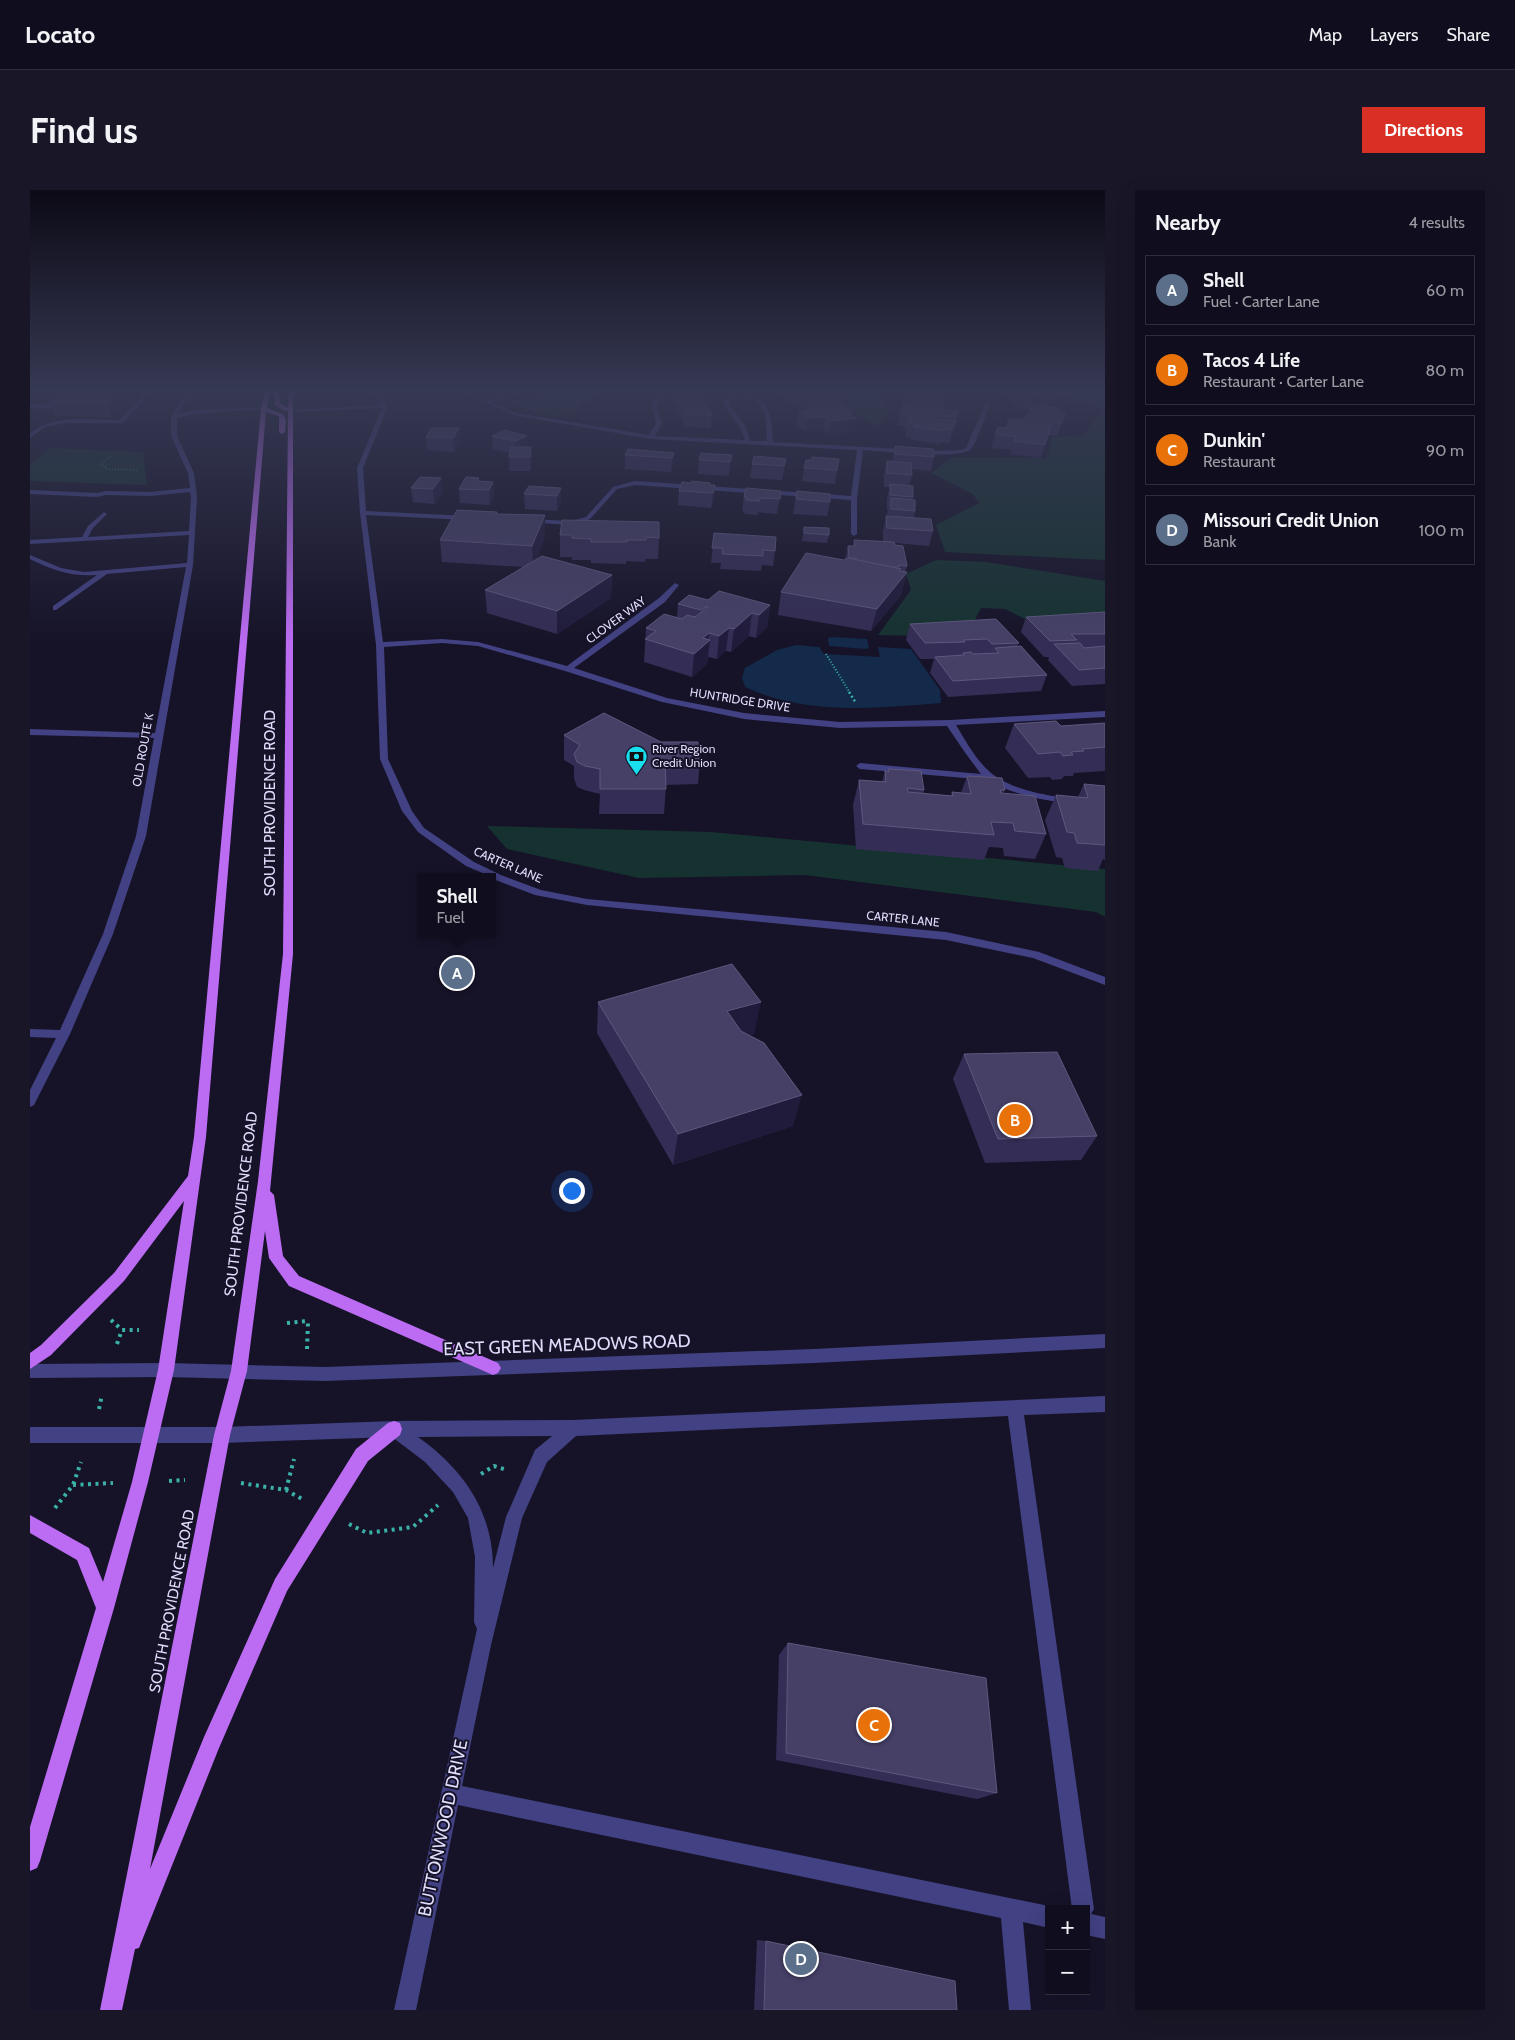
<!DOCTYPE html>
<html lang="en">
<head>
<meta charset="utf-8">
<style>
	:root { --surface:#100e1e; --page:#191727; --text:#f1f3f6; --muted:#9c9ca4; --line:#302e3c; --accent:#d93025 }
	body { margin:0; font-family:Cabin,sans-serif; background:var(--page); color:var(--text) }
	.controls { position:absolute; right:15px; bottom:15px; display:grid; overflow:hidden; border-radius:0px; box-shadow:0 5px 20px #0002 }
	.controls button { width:45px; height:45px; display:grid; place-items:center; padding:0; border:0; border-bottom:1px solid var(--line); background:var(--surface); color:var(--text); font:25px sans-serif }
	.you { position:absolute; left:541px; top:1000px; width:18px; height:18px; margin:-12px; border:4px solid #fff; border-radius:50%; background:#1a73e8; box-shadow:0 0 0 8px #1a73e833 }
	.badge { display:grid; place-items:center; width:32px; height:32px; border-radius:50%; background:var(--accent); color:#fff; font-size:16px; font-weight:700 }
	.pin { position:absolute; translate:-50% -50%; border:2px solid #fff; box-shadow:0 1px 5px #0006 }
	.popup { position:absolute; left:388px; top:683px; width:78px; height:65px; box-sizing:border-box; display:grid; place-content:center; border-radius:0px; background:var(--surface); filter:drop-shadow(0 1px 4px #0005); font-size:16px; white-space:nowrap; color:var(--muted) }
	.popup b { font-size:19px; color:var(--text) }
	.popup::after { content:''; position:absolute; left:50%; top:100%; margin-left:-10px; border:10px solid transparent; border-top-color:var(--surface) }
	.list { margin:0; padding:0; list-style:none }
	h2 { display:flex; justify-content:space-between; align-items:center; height:65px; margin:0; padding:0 20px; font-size:21px }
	h2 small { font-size:16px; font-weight:400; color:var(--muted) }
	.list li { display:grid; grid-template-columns:32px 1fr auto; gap:15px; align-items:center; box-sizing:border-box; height:70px; margin:0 10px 10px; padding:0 10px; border:1px solid var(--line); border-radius:0px }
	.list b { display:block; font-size:19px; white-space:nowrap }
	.list p { margin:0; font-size:16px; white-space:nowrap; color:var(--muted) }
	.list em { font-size:16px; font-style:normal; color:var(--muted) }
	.map { position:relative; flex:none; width:1075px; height:1820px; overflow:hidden; border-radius:0px }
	header { display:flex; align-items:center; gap:30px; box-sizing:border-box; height:70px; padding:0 25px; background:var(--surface); border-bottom:1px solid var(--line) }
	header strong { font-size:24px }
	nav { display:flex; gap:28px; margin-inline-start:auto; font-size:18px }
	.intro { display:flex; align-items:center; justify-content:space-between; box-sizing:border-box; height:120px; padding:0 30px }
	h1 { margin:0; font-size:35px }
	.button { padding:12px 22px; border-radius:0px; background:var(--accent); color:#fff; font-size:18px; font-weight:700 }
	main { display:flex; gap:30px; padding:0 30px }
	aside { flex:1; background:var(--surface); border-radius:0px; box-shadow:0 5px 20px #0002 }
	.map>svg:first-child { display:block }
	.green { fill:#163230 }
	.water { fill:#132a4b }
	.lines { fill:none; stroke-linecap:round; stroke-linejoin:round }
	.path-far3 { stroke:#3bb2a7; stroke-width:1; stroke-dasharray:1 2; stroke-linecap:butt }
	.path-far2 { stroke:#3bb2a7; stroke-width:2; stroke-dasharray:1 2; stroke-linecap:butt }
	.path-far1 { stroke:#3bb2a7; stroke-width:2.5; stroke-dasharray:2 2.5; stroke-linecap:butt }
	.path { stroke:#3bb2a7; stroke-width:4; stroke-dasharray:3 4.5; stroke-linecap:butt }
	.minor { fill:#424183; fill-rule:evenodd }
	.major { fill:#bc6cf3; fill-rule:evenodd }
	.wall { fill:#342d55 }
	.shaded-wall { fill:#201b3b }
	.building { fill:#464067; stroke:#5e587e }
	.labels { text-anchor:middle; stroke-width:4; stroke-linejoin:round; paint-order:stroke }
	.far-street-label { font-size:12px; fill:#dfdcfc; stroke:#161328 }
	.far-poi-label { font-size:12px; fill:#dfdcfc; stroke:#161328; text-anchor:start }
	.street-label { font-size:15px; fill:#dfdcfc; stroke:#161328 }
	.near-street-label { font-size:18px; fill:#dfdcfc; stroke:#161328 }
</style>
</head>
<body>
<header>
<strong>Locato</strong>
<nav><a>Map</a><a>Layers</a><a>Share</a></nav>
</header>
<div class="intro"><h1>Find us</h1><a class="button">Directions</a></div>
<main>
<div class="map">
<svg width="1075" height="1820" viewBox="0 0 1075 1820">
	<rect width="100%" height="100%" fill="#161328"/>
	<g class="green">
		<path d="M519 200H576L549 214 547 222C517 229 508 224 480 212L501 207H514Z"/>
		<path d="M798 200H852L848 204 858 222 849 236 805 216Z"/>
		<path d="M1014 200H1075V370L915 362 906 335 949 313 943 304 901 283 921 268H1017L1022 247 1054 245 1074 219Z"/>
		<path d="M21 258 113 262 117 295 0 291V274Z"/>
		<path d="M906 370 956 372 1075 391V428L999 431 975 419 951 418 943 434 887 446 848 445 881 400 876 384Z"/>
		<path d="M457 636 681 642 1075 679V727L1066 722 775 685 609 688 477 659Z"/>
	</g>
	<g class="water">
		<path d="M802 447 837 449 839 457 836 459 799 456 798 448Z"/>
		<path d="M766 455 789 457 794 464 850 467 848 457 881 459 910 500 911 513C846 518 777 526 715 497L712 488 715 478 747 460Z"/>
	</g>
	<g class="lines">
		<path class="path-far3" d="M80 267 70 275 76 277V279L108 280"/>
		<path class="path-far2" d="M796 464 820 503"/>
		<path class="path-far1" d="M819 502 826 513"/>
		<g class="path">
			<path d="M81 1130 92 1140H109"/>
			<path d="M257 1133 278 1131"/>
			<path d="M87 1154 92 1140"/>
			<path d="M277 1159 278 1132"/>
			<path d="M69 1219 72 1205"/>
			<path d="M451 1284 464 1276 477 1280"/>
			<path d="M139 1291 155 1290"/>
			<path d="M211 1293 256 1300 272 1309"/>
			<path d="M43 1295 83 1293"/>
			<path d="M256 1300 264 1269"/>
			<path d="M25 1318 43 1295 51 1272"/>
			<path d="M319 1334 337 1343 383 1337 408 1315"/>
		</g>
		<g class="minor">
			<path d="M14 200H19L15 203 13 202Z"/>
			<path d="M118 200H123L93 233H35L15 237 0 248V243C25 224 59 230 90 230Z"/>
			<path d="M157 200H162L148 224 165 220 234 217 237 219 165 224 147 228V246L164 283 167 307 163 375 116 646 83 744 40 844 4 915 0 917V900L26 848 0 847V839L30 840 73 744 106 646 124 548 0 545V539L125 543 156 377 77 384 26 420H23V416L67 385C42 387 22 380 0 369V365L31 378 54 382 157 373 159 345 0 354V350L52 347 58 336 74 322 77 324 63 338 58 347 159 341 161 307 160 302 120 306 76 305 67 307 0 304V300L67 303 76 301 120 302 160 298 158 283 141 246V227Z"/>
			<path d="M339 200H344L358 216 333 278 336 321 438 326 441 328 438 330 336 325 353 452 412 449 448 452 537 476 629 408 645 393 649 395 635 412 544 478 637 508 714 523 810 532 920 530 1075 521V527L926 535C936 551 945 569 960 582 986 605 1041 609 1075 611V617C1037 614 991 610 958 590L830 579 826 576 830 573 951 584 936 564 917 536 810 538 714 529 632 512 535 481 448 456 412 453 354 457 358 569 382 621 394 638 444 672 471 685 511 700 557 709 916 742 1009 762 1075 787V795L1003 768 916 750 557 715 505 705 463 689 462 687 436 676 388 642 372 621 350 569 346 455 330 323 327 278 352 218 261 222 258 220 351 215Z"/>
			<path d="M430 200C440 200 450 210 460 209 475 208 488 200 503 200L462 212 486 223 619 245 626 234 621 214 632 200H637L627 214 632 234 625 246 715 250 710 237 693 214V210C700 205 708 203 716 205 743 209 741 230 743 252L907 261 931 260 936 258 954 216 957 214 960 216C954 228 948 250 941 259 932 270 850 261 833 260L827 308V344L824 346 821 344V310L605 295 587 299 560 329 553 332 540 335 496 332 495 331 498 329 540 331 549 329 556 327 583 297 605 291 821 306 827 260 621 249 483 225ZM710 207C738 209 736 229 737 251H720L716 237 699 214 700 210Z"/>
			<path d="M0 214 39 215 42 217 39 219 0 218Z"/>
			<path d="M1075 1144V1158L784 1173 295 1191 136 1187 0 1188V1174L136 1173 295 1177 784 1159Z"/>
			<path d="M1075 1206V1222L994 1225 1064 1719 1061 1724 1075 1727V1749L1056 1745V1719H1042L978 1226 546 1246 517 1272 492 1328 461 1455 432 1596 1019 1716 1025 1719H1019V1738L993 1732 1001 1820H979L971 1728 428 1615 386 1820H364L447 1439 444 1432 445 1367 438 1328 423 1302 395 1272 362 1247 192 1253H0V1237H192L364 1231 543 1230ZM522 1246 505 1260 476 1327 463 1378C463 1321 433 1279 388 1247Z"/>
		</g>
		<g class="major">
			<path d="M235 200H240L237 218 253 224 256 229 255 242 252 244 249 242V226L236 222 176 947 144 1180 118 1292 84 1418 10 1671 7 1678 0 1681V1637L66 1418 47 1370 0 1343V1325L59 1358 73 1392 102 1292 128 1180 154 1011 94 1091 21 1165 0 1179V1163L11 1155 84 1083 158 986 164 947 231 219Z"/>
			<path d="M244 200H248L250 213 258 218 259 200H263V764L240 1001 244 1005 253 1066 269 1086 468 1173 471 1178 468 1183 463 1185 259 1096 239 1068 235 1041 217 1181 200 1245 120 1679 174 1547 245 1389 326 1259 358 1233 364 1231 370 1233 372 1239 370 1245 338 1271 257 1401 189 1558 109 1758 105 1759 92 1820H70L184 1245 201 1181 228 991 253 764 258 221 252 220 245 215Z"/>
		</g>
	</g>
	<g class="wall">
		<path d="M643 200H683V205H679V207L674 209V212L682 225 681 238 654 237 653 228 647 225 642 212Z"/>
		<path d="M739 200H800L817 219 821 225 826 228 824 241 799 244 793 240 775 241 766 234 768 221H773V218L772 217 762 216 753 209 754 204 743 203Z"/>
		<path d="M959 200H1040V215L1029 218 1028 221 1032 233 1028 246 1018 245 1011 268 980 264 982 260 961 258 965 244 976 238 979 229H995L999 220 981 215 982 208Z"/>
		<path d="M874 206 913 211 912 215 914 219 929 221 923 244 919 253 911 252 910 254 881 250V247H875L877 239H873L874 236 867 235Z"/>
		<path d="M84 208 88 221 82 227 25 226 21 213Z"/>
		<path d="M429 238 430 251 424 262 397 260 396 247Z"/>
		<path d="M475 240 498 257H501L502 270 500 281H479L480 263 463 259 462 246Z"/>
		<path d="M865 256 904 267 901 281 882 279V285L879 296 883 307 882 310 885 321 884 328 903 341 899 356 865 353 877 376 875 382H877L871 405 841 441 748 425 751 402 815 370 818 356H823L824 350 853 351V341L856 326H857L858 320H857V309L860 297H854V285L857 271 862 272Z"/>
		<path d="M644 263 643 276 641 282 595 279V265Z"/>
		<path d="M702 265 699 286 668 284 669 270Z"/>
		<path d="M756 269 752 290 720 288 722 274Z"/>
		<path d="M776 270H782L807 280 805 294 772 291Z"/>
		<path d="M390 287 413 302 404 314 383 312 381 298Z"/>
		<path d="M449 288V292H463L464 306 460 315 430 313 429 299Z"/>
		<path d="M680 295H685L684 309 681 318 648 315 649 301Z"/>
		<path d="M531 298V312L527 321 495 319 494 304Z"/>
		<path d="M751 301 747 324 728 322 727 325 714 324 715 322 712 321 714 307Z"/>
		<path d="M767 301 800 312 797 326 763 324Z"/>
		<path d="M467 322V324L515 346 506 370 582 385 581 408 527 444 457 423 455 400 494 377 412 372 410 350Z"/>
		<path d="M774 337 799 345 797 353 772 351Z"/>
		<path d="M684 343 745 361 743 376 732 375 731 381 690 379 691 373H681Z"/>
		<path d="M530 345 629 348 628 369H615V372L596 371V374L561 373V370H542V367H530Z"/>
		<path d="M678 410 740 415 737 438 726 448 719 446 701 462 696 461 687 469 678 467 677 474 662 487 614 472 616 438 647 427 648 414Z"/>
		<path d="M1075 422V494L1042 496 1018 470 1019 467H1014L991 442 996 427Z"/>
		<path d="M880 434 989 453 987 456 1017 485 1011 501 918 507 900 483 904 469H890L876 450Z"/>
		<path d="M1075 533V581L1044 583 1043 586H1034L1032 589 1022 590 1020 587 998 588 975 558 984 534 1031 536Z"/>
		<path d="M534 545 631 552 670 569 668 594 636 595 634 624H569L570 604 554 600 547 597 544 588V576L534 570Z"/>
		<path d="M858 579 894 600 893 604 921 606 922 602 931 603 937 586 975 600 973 603 1016 644 1005 669 974 666 973 658 959 657 954 670 826 659 823 615 829 590 852 592 855 581 857 582Z"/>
		<path d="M1054 594 1075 596V670L1073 669 1068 681 1035 678 1032 668 1026 667 1015 630 1026 605 1048 607Z"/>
		<path d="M568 812 724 844 719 845 763 936 643 975 567 843Z"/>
		<path d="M934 864 1067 946 1051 970 955 973 923 889Z"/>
		<path d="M758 1453 967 1603 947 1609 746 1570 749 1465Z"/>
		<path d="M727 1750 736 1751 927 1820H724Z"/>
	</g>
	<g class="shaded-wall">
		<path d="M674 200H680L679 207 673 209Z"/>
		<path d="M1037 200H1040L1039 203 1044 202 1040 215 1022 220 1026 207Z"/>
		<path d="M1014 204 1010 217 1000 218 1003 207Z"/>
		<path d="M84 208 88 221 82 227 78 214Z"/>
		<path d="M819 208 816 221 804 209Z"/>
		<path d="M929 221 923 244 919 253 922 240Z"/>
		<path d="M822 222 821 229 826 228 824 241 799 244 801 231 818 223Z"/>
		<path d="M795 227 793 240 775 241 778 228Z"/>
		<path d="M429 238 430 251 424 262 423 248Z"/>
		<path d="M497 246 498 259 485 265V251Z"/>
		<path d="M501 257 502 270 500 281V267Z"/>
		<path d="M644 263 643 276 641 282 642 268Z"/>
		<path d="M702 265 699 286 700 272Z"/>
		<path d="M411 288 413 302 404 314 403 299Z"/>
		<path d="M463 292 464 306 460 315 459 300Z"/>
		<path d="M685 295 684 309 681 318 683 303Z"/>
		<path d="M531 298V312L527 321V306Z"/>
		<path d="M515 325V346L503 377 502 356Z"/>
		<path d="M871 379 867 394 877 382 871 405 841 441 847 419Z"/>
		<path d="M582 385 581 408 527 444V421Z"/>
		<path d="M740 415 737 438 726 448 729 425Z"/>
		<path d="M722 423 719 446 701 462 704 439Z"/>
		<path d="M699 438 696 461 687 469 689 446Z"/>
		<path d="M679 443 678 452 680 450 677 474 662 487 664 464 673 448Z"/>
		<path d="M731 812 724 844 691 853 697 821Z"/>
		<path d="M772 905 763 936 643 975 648 944Z"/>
	</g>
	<g class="building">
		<path d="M643 200H669L670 202H667L668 205H672L674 209H669L671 212H676L682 225 655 224 654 215 648 212Z"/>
		<path d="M760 200H800L803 202 813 204 819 208 804 209 822 222 818 223 826 228 801 231 795 227 778 228 768 221 784 220 778 215H785L775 207H777L773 204 764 203Z"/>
		<path d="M990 200H1038L1044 202 1026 207 1014 204 1003 207 984 202Z"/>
		<path d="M886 201 914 204 913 211H909L907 214 915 215 913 219 929 221 926 227 906 226 905 229 926 231 922 240 914 239 913 241 884 237 885 234 878 233 882 226H876L878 223 870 222 872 219H876L877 217H873L875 213 882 214 884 211H879L881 207 874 206 877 202 884 203Z"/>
		<path d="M27 208H84L78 214 21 213Z"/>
		<path d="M1000 215 1029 218 1028 221 1035 222 1032 233 1022 232 1015 255 984 251 986 247 965 244 968 237 981 238 982 236H977L979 229H995L996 226H999L1002 219 999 218Z"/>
		<path d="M401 238H429L423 248 396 247Z"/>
		<path d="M475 240 497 246 485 251 462 246Z"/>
		<path d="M865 256 903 259 904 267 865 264Z"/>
		<path d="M481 257H501L500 267H479Z"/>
		<path d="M598 259 644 263 642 268 595 265Z"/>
		<path d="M671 263 702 265 700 272 669 270Z"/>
		<path d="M724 266 756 269 754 276 722 274Z"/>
		<path d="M782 267 809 269 807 280 774 278 776 270H782Z"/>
		<path d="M857 271 881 273 882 285 857 283Z"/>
		<path d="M390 287 411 288 403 299 381 298Z"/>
		<path d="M436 287 449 288 447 291 463 292 459 300 429 299Z"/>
		<path d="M662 291 680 293V295H685L683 303 649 301 652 292 661 293Z"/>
		<path d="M860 294 883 296V307L860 305Z"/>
		<path d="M499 296 531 298 527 306 494 304Z"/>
		<path d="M716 298 751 301 750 309 730 308 729 311 716 310 717 307H714Z"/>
		<path d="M767 301 800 304V312L766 309Z"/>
		<path d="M861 308 885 310V321L861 319Z"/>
		<path d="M427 320 467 322 466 324 515 325 502 356 410 350Z"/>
		<path d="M856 326 901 329 903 341 857 338Z"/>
		<path d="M532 330 629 332V348L616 347V350H597V352H561V349L542 348V345H530Z"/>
		<path d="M774 337 799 338V345L774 343Z"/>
		<path d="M684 343 746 347 745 361 733 360V366L692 364 693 358H682Z"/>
		<path d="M824 350 864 352 865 355 873 356 877 376 869 375V377H862L826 370V368H819L818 356H825Z"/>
		<path d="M776 363 814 370 818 368 871 379 869 381 877 382 847 419 751 402Z"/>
		<path d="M512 366 582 385 527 421 455 400Z"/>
		<path d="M689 401 740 415 729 425 722 423 704 439 699 438 689 446 679 443 673 448 680 450 664 464 615 449 626 441 616 438 634 424 652 429 657 425 665 427 678 417H675L671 420 648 414 659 405 678 410Z"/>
		<path d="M1075 422V444H1041L1047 450 1020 451 996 427Z"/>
		<path d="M966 429 989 453 962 454 957 449 933 450 935 452 895 453 880 434Z"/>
		<path d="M1050 453 1054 458 1075 456V478L1049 480 1024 454Z"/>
		<path d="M991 456 1017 485 923 491 905 467 934 465 933 463 941 462 943 464 969 463 965 458Z"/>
		<path d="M574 523 631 552H668L670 569 635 571 636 599H570V579L555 576 547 572 544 564 550 555 534 545Z"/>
		<path d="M1026 531 1031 536 1075 533V557L1052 559 1054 561 1041 562 1043 565 1033 566 1030 562 1008 564 984 534Z"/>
		<path d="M858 579 891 581 894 600 877 598 878 602 923 606 922 602 941 604 937 586 972 588 975 600H970L971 603 1005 606 1016 644 985 641 983 633 961 632 964 645 833 634 829 590 856 592 855 581 859 582Z"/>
		<path d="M1054 594 1075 596V655L1047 653 1044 643 1037 642 1026 605 1058 608Z"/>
		<path d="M702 774 731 812 697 821 711 841 734 853 772 905 648 944 568 812Z"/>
		<path d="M1027 862 1067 946 968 949 934 864Z"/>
		<path d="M758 1453 956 1488 967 1603 756 1563Z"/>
		<path d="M736 1751 925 1791 927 1820H734Z"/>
	</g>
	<linearGradient id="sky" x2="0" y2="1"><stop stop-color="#0c0a16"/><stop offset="0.44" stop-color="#363953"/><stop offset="1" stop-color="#363953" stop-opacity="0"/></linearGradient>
	<rect width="1075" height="455" fill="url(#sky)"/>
	<defs>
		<symbol id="bank-pin" viewBox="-11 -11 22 30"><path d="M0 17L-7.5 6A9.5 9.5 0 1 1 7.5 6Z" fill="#18deed" stroke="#161328"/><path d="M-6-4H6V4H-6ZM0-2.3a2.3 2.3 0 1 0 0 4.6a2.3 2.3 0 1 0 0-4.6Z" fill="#111"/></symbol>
	</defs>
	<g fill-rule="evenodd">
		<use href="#bank-pin" x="594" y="554" width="25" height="34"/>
	</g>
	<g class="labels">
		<g class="far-street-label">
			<text transform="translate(586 430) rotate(-36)" y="4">CLOVER WAY</text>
			<text transform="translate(710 510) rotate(9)" y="4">HUNTRIDGE DRIVE</text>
			<text transform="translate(113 560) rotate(-80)" y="4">OLD ROUTE K</text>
			<text transform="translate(478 675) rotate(23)" y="4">CARTER LANE</text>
			<text transform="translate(873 729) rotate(6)" y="4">CARTER LANE</text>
		</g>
		<g class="far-poi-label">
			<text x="622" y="563">River Region<tspan x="622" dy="14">Credit Union</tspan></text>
		</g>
		<g class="street-label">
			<text transform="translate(240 613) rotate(-90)" y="5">SOUTH PROVIDENCE ROAD</text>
			<text transform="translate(211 1014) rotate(-83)" y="5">SOUTH PROVIDENCE ROAD</text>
			<text transform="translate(142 1411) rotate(-79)" y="5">SOUTH PROVIDENCE ROAD</text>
		</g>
		<g class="near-street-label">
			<text transform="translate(537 1155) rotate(-2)" y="6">EAST GREEN MEADOWS ROAD</text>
			<text transform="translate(413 1638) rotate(-78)" y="6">BUTTONWOOD DRIVE</text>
		</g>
	</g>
</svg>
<div class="controls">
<button>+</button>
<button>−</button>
</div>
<div class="you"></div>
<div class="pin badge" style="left:427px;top:783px;background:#5c6f8a">A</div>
<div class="popup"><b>Shell</b>Fuel</div>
<div class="pin badge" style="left:985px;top:930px;background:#e8710a">B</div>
<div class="pin badge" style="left:844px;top:1535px;background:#e8710a">C</div>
<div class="pin badge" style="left:771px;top:1769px;background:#5c6f8a">D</div>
</div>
<aside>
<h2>Nearby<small>4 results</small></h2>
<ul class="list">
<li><span class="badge" style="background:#5c6f8a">A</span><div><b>Shell</b><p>Fuel · Carter Lane</p></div><em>60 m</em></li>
<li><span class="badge" style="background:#e8710a">B</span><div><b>Tacos 4 Life</b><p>Restaurant · Carter Lane</p></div><em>80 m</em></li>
<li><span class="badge" style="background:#e8710a">C</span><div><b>Dunkin'</b><p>Restaurant</p></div><em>90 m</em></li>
<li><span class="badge" style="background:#5c6f8a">D</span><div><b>Missouri Credit Union</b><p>Bank</p></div><em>100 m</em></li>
</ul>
</aside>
</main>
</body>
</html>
